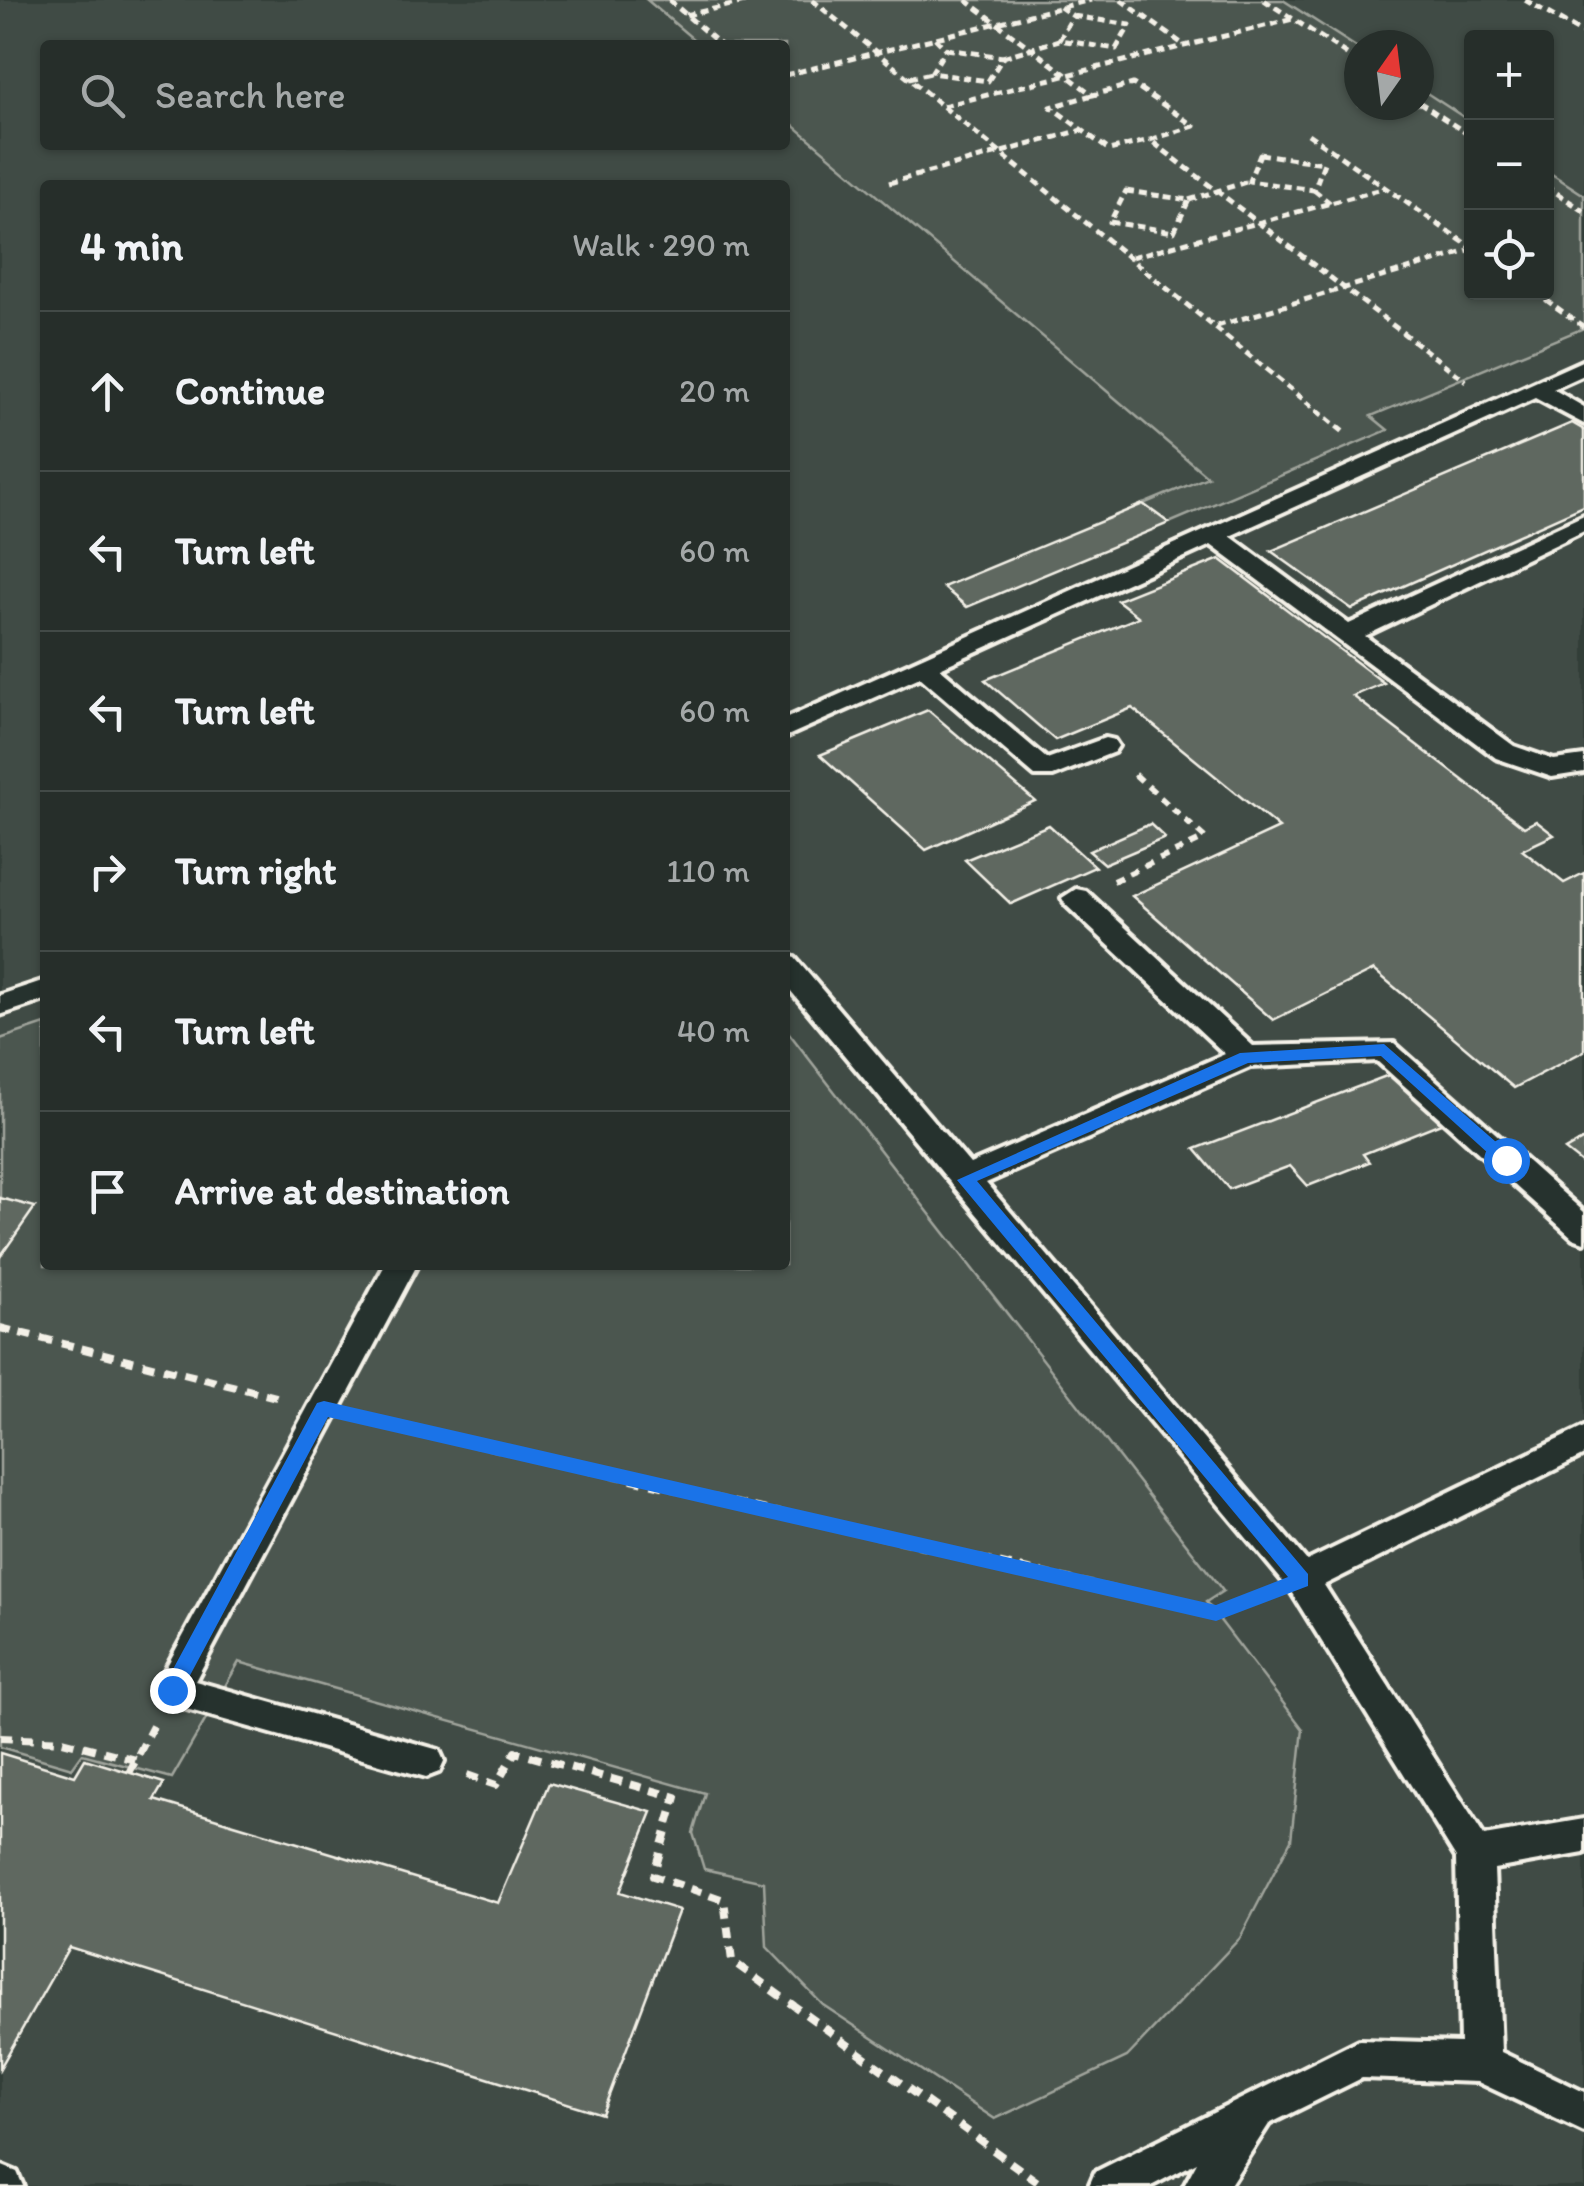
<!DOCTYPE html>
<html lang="en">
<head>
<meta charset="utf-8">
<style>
	:root { --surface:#262e2a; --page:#2e3632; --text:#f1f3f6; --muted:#a4a8a8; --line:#424a47 }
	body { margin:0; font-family:Itim,sans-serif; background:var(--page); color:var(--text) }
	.controls { position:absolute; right:30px; top:30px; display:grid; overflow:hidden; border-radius:10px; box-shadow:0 2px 8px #0004 }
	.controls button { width:90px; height:90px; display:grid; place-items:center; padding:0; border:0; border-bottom:2px solid var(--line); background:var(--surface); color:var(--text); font:50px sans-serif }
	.compass { position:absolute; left:1344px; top:30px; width:90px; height:90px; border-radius:50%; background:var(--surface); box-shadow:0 2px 8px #0004; rotate:14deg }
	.stop { position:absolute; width:30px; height:30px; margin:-22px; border:8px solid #1a73e8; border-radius:50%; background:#fff }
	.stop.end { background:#1a73e8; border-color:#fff; box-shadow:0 2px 10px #0008 }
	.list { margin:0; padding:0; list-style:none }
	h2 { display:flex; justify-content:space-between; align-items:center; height:130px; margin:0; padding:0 40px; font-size:42px }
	h2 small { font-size:32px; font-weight:400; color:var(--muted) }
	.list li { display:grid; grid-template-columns:65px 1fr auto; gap:30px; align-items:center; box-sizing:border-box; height:160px; padding:0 40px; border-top:2px solid var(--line) }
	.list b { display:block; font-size:38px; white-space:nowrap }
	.list em { font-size:32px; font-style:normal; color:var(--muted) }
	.icon { flex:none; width:55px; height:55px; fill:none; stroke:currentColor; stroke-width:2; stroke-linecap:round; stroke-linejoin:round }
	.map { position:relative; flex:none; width:1584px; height:2186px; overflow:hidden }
	.search { position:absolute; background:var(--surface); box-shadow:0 2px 8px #0004; left:40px; top:40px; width:750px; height:110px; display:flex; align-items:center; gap:25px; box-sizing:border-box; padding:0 35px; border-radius:10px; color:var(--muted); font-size:38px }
	.panel { position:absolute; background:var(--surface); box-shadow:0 2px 8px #0004; left:40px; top:180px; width:750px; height:1090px; border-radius:10px }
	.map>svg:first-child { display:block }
	.built { fill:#404b44; fill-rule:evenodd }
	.green { fill:#4c564f; stroke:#a0a49c; stroke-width:2.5 }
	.building { fill:#5f6861; stroke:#f4f1e8; stroke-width:2.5 }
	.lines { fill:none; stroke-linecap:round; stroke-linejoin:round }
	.service-casing { stroke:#f4f1e8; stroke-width:8 }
	.path-far2 { stroke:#f4f1e8; stroke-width:5; stroke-dasharray:8 5; stroke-linecap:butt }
	.path-far1 { stroke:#f4f1e8; stroke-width:6; stroke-dasharray:9 8; stroke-linecap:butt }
	.path { stroke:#f4f1e8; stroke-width:8; stroke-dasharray:12 9; stroke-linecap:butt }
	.service { fill:#26332d; fill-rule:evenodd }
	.route { fill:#1a73e8 }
</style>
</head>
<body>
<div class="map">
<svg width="1584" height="2186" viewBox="0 0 1584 2186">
	<rect width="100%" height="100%" fill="#323e38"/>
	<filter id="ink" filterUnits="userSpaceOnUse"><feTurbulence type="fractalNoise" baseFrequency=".01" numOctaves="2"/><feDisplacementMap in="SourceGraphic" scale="20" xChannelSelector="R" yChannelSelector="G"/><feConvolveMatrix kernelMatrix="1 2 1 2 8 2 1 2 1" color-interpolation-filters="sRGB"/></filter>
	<g filter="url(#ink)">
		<path class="built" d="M0 0H1584V2186H0ZM1472 38H1546V292H1472ZM45 45H785V145H45ZM1359 45H1419V105H1359ZM45 185H785V1265H45Z"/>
		<g class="green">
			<path d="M647 0H1283L1359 49V105H1419V88L1471 122 1472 292H1546L1547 171 1584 195V328L1371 416 1388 430 1169 523 1143 504 1208 477 785 118V45H700Z"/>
			<path d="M45 1024V1265H785V1028L1223 1591 1206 1602 1303 1729 1291 1840 1240 1938 1127 2057 995 2119 823 2005 767 1947 764 1882 704 1869 693 1833 705 1793 239 1662 172 1778 82 1754 72 1768 0 1747V1039Z"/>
		</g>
		<g class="building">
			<path d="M1572 423 1584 430V506L1352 609 1271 551Z"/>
			<path d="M1143 504 1169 523 967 607 943 587Z"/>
			<path d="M1220 559 1384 683 1353 696 1524 827 1536 821 1554 835 1522 850 1564 883 1584 873V1051L1514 1088 1374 970 1273 1020 1132 896 1279 828 1132 708 1055 740 985 680 1139 617 1117 600Z"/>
			<path d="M928 710 1035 801 926 850 820 755Z"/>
			<path d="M1150 824 1165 838 1104 864 1089 851Z"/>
			<path d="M1049 825 1095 867 1011 904 965 860Z"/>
			<path d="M1394 1073 1441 1123 1363 1154 1369 1162 1308 1186 1290 1166 1229 1189 1195 1149Z"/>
			<path d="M1584 1139V1165L1565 1150Z"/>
			<path d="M0 1198 35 1207 0 1257Z"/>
			<path d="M0 1753 75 1776 85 1759 164 1783 154 1800 498 1903 549 1783 652 1812 620 1892 679 1910 602 2114 69 1947 0 2068Z"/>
		</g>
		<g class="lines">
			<defs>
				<g id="service">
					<path d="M1584 360V375L1553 389 1584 407V424L1535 398 1230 536 1349 624 1584 515V531L1365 636 1514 746 1554 760 1584 756V772L1552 777 1496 758 1211 545 940 668 1047 759 1105 738 1114 740 1118 746 1114 752 1053 776H1035L920 677 785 737V719Z"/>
					<path d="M1076 889 1086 891 1253 1046 1394 1043 1584 1212V1242L1573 1238 1377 1061 1250 1067 986 1183 1307 1561 1584 1427V1455L1324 1585 1484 1836 1584 1819V1853L1494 1869 1501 2052 1584 2092V2132L1478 2082 1362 2078 1269 2124 1229 2186H1184L1197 2162 1151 2186H1089L1095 2172 1359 2040 1460 2043 1456 1858 1290 1590 785 984V955L795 958 970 1164 1225 1054 1066 905 1062 898Z"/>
					<path d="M45 980V1000L0 1015V995Z"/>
					<path d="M385 1265H417L195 1681 439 1750 444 1761 439 1772 426 1777 172 1705 159 1701 154 1690Z"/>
					<path d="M0 2165 17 2172 23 2186H0Z"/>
				</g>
			</defs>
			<use href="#service" class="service-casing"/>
			<g class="path-far2">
				<path d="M669 0 721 45"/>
				<path d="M812 0 1346 434"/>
				<path d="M966 0 1093 95 1133 84 1194 126 1150 140 1466 381"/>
				<path d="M1121 0 1184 45"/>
				<path d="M1264 0 1359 62"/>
				<path d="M1525 0 1584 34"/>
				<path d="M1060 7 1073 16"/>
				<path d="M686 15 754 0"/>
				<path d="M1073 16 1130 25 1116 49 1059 40Z"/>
				<path d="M935 38 946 49"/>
				<path d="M946 49 1003 57 988 81 931 73Z"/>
				<path d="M1003 57 1059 40"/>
				<path d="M785 75 1091 0"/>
				<path d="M909 78 931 73"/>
				<path d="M1092 95 1051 107 1109 150 1150 140"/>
				<path d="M1419 102 1472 137"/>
				<path d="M943 106 1293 19"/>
				<path d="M1308 134 1472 248"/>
				<path d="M1260 154 1324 163 1314 190 1249 181Z"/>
				<path d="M889 183 1082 130"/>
				<path d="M1546 186 1584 211"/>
				<path d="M1314 190 1330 203"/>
				<path d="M1126 191 1189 200 1174 232 1110 222Z"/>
				<path d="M1189 200 1249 181"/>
				<path d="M1132 257 1386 188"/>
				<path d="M1535 292 1584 327"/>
				<path d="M1217 326 1472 250"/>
			</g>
			<path class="path-far1" d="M1113 881 1205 838 1130 770"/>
			<g class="path">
				<path d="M0 1328 280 1398"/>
				<path d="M365 1418 1216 1613 1258 1597"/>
				<path d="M0 1738 62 1741 136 1760"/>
				<path d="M129 1773 153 1726"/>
				<path d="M467 1775 496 1785 515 1752 676 1797 653 1876 724 1900 732 1961 1043 2186"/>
			</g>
			<use href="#service" class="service"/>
		</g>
	</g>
	<path class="route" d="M1384 1044 1512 1156V1164H1500L1381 1056 1248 1063 977 1181 1308 1574V1586L1216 1621 328 1417 179 1696H165V1684L317 1403 324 1401 1216 1605 1288 1577 957 1180 1240 1053Z"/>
</svg>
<div class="controls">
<button>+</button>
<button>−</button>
<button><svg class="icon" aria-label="locate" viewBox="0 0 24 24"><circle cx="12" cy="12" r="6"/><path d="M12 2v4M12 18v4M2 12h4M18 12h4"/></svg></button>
</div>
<svg class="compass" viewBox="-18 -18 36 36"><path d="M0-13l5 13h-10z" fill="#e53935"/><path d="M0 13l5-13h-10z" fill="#a4a8a8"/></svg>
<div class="stop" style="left:1506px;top:1160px"></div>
<div class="stop end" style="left:172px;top:1690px"></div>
<div class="search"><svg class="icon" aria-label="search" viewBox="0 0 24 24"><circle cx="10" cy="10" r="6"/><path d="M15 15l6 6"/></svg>Search here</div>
<section class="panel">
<h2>4 min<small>Walk · 290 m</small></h2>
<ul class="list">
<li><svg class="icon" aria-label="ahead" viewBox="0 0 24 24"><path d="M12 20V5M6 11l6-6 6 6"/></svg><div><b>Continue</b></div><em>20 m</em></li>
<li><svg class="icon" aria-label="left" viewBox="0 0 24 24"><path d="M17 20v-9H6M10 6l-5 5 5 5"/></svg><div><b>Turn left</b></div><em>60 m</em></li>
<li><svg class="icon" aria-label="left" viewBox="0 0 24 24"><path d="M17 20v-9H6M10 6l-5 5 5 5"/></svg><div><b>Turn left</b></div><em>60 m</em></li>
<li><svg class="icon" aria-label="right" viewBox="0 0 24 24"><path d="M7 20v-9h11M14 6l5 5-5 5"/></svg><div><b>Turn right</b></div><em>110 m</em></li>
<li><svg class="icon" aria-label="left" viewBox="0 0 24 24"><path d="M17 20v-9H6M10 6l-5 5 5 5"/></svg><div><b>Turn left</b></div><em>40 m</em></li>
<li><svg class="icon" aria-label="arrive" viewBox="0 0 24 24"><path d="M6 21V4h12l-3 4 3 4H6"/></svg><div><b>Arrive at destination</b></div></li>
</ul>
</section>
</div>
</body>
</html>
